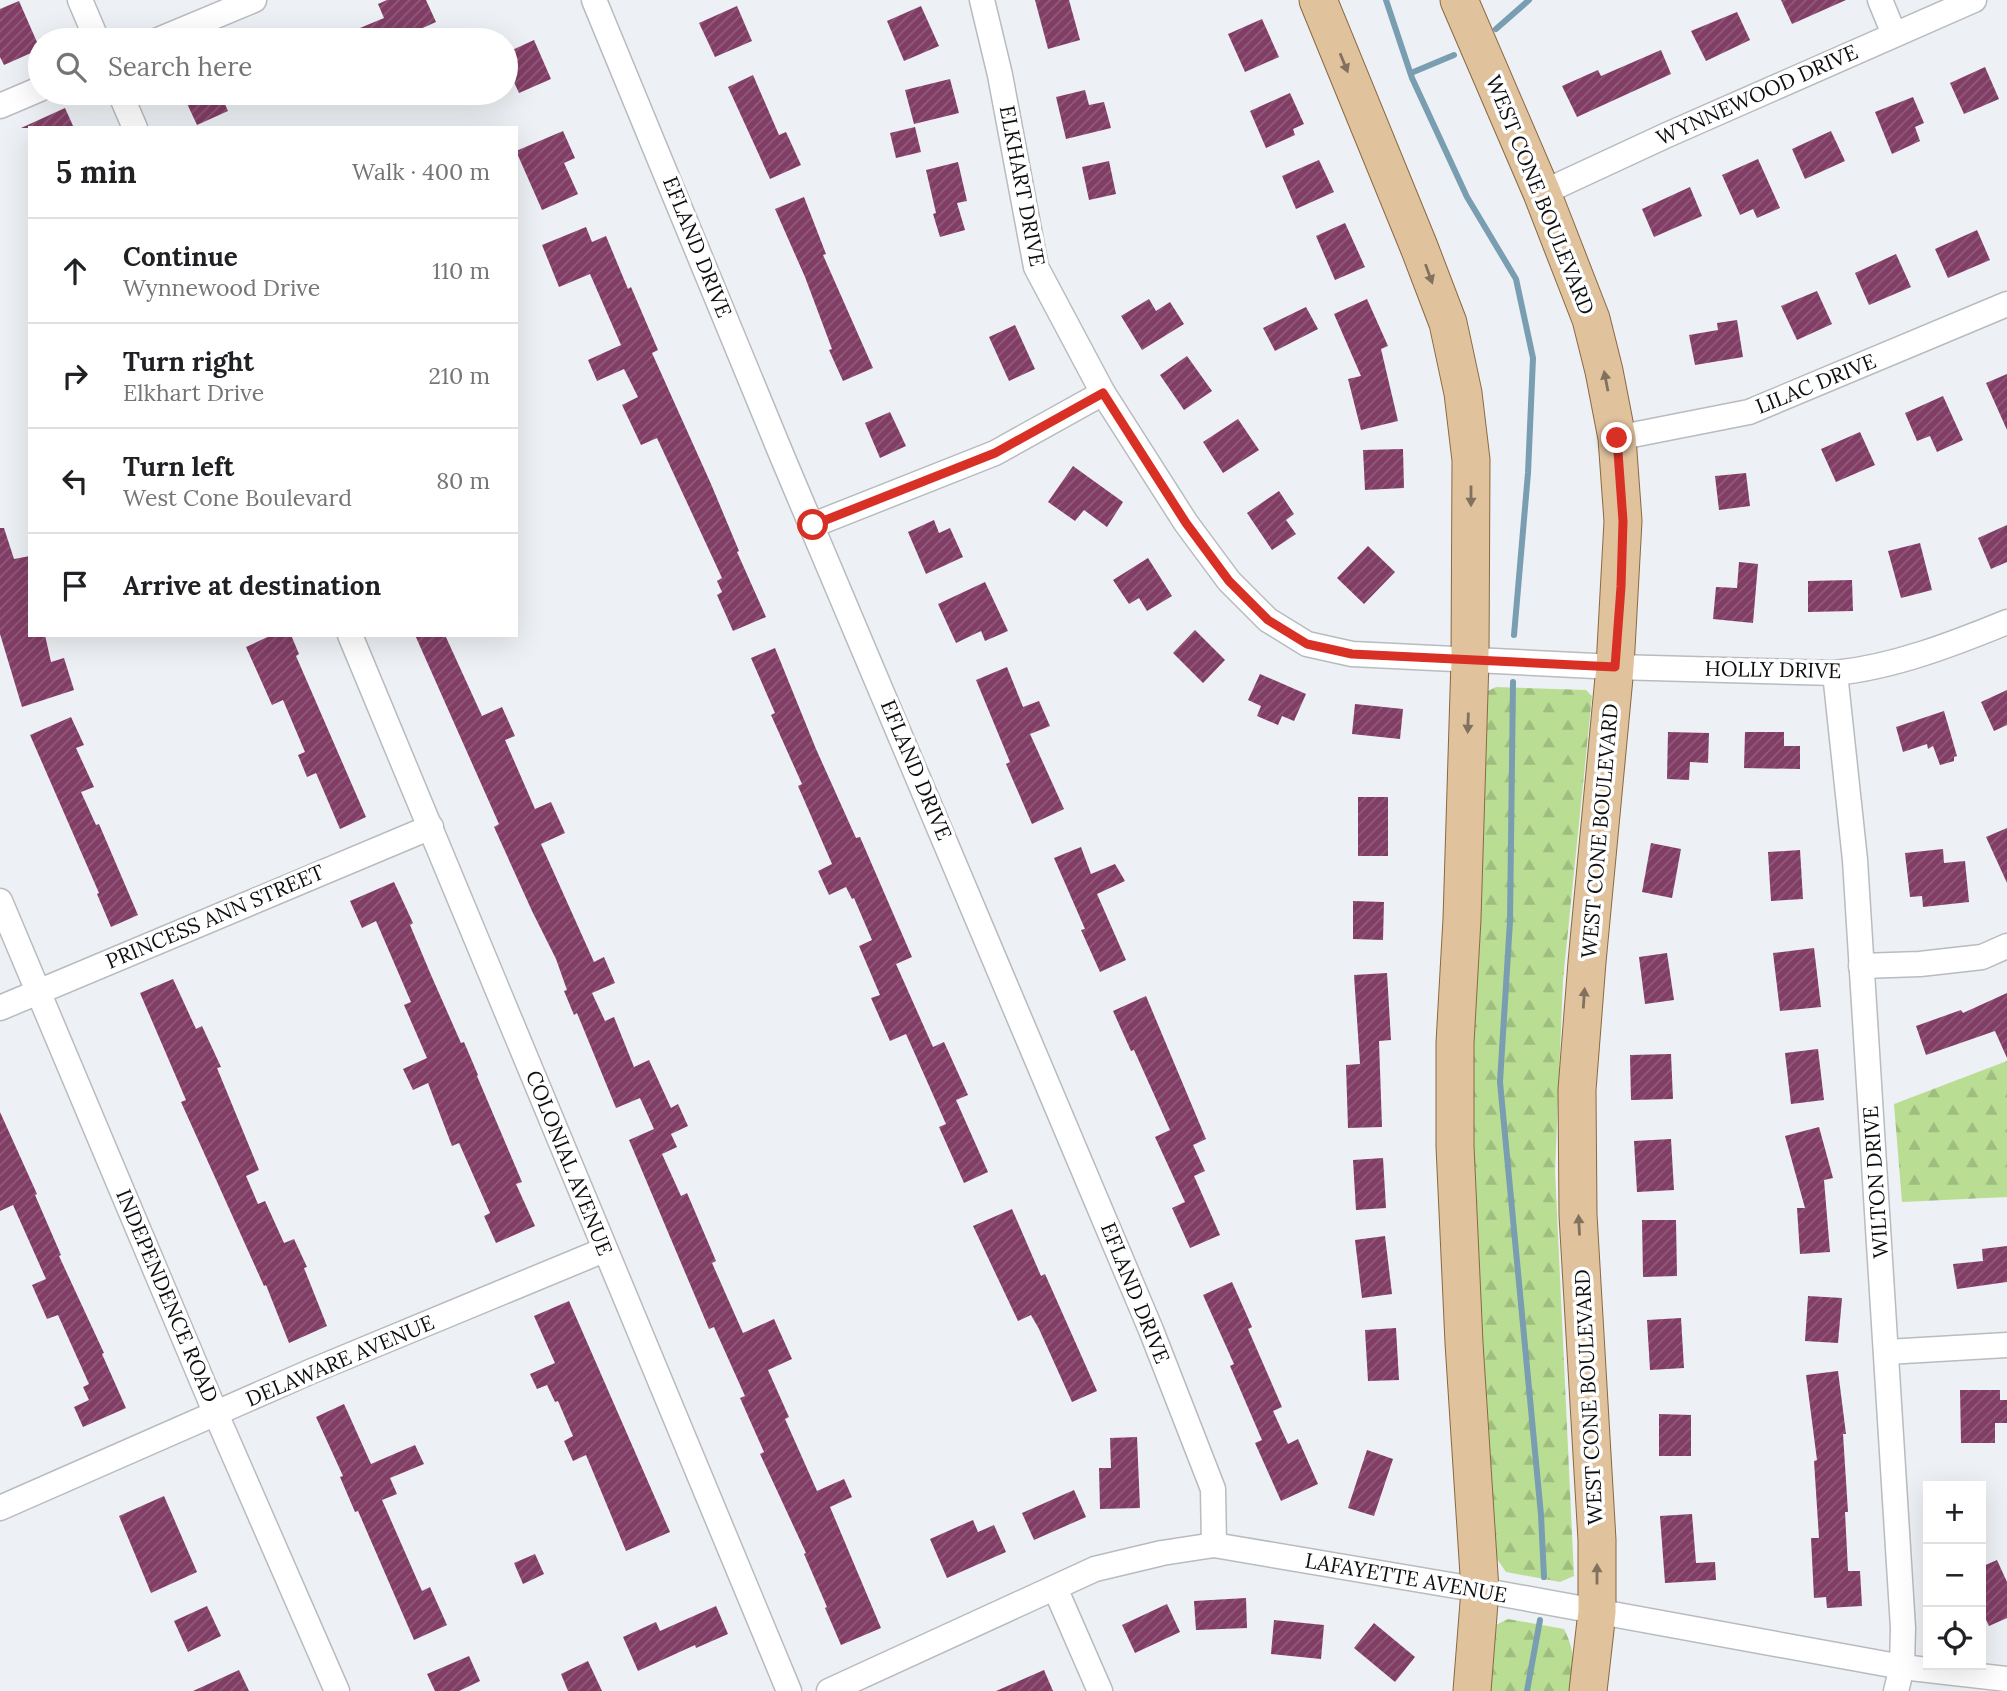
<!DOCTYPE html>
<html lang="en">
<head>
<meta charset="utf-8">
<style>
	:root { --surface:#fff; --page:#f2f2f2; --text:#202124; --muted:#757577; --line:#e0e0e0 }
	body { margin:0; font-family:Lora,serif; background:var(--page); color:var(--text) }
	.controls { position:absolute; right:21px; bottom:21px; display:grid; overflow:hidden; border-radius:0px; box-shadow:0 7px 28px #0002 }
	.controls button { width:63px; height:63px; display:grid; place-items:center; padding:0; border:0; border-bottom:2px solid var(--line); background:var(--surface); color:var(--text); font:35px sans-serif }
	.stop { position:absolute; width:21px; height:21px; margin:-16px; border:5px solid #d93025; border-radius:50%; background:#fff }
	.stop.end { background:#d93025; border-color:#fff; box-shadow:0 2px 7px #0008 }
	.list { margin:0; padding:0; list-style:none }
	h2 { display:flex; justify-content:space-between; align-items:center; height:91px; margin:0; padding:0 28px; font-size:30px }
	h2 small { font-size:23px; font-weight:400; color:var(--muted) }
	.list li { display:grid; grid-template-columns:46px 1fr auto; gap:21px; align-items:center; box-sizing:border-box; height:105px; padding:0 28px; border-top:2px solid var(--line) }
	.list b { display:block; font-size:26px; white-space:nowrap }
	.list p { margin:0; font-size:23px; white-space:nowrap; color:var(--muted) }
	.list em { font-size:23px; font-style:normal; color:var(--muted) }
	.icon { flex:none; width:38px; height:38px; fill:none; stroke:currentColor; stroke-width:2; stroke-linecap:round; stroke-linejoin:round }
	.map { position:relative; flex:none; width:2007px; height:1691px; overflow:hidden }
	.search { position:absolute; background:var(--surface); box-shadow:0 7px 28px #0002; left:28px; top:28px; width:490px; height:77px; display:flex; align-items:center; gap:18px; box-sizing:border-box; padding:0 24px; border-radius:38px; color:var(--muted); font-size:26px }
	.panel { position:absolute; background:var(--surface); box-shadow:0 7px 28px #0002; left:28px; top:126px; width:490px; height:511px; border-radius:0px }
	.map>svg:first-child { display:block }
	.forest { fill:url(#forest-firs) }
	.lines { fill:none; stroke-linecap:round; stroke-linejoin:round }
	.stream { stroke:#799eb1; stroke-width:6 }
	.building { fill:url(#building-hatch) }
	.minor-casing { stroke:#b8bbbf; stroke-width:27 }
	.primary-casing { stroke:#8a6941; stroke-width:39 }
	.minor { stroke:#fff; stroke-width:24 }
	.primary { stroke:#e0c29d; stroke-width:37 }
	.oneway { fill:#82715e }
	.route { stroke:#d93025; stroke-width:9 }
	.labels { text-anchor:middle; stroke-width:7; stroke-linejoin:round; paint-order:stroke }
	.street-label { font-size:21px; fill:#0e0f10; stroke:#fff }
</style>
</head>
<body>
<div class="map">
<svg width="2007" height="1691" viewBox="0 0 2007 1691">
	<defs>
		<pattern id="forest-firs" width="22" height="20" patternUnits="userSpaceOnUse" patternTransform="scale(1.75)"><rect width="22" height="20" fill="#b9de93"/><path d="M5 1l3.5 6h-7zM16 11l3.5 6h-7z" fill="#9ebd7e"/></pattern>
		<pattern id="building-hatch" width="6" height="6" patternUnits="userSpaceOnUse" patternTransform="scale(1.75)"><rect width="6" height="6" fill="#823d65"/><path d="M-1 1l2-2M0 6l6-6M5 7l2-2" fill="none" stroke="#8f5c7a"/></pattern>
	</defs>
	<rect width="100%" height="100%" fill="#edf0f4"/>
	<g class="forest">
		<path d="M1496 687 1586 690 1592 696 1563 980 1555 1171 1574 1576 1560 1582 1506 1572 1495 1556 1472 1185 1471 1068 1488 691Z"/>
		<path d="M2007 1061V1197L1902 1202 1894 1104Z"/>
		<path d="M1508 1619 1564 1629C1576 1653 1574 1665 1569 1691H1489L1496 1625Z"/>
	</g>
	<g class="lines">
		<g class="stream">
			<path d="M1386 0 1412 78 1467 197 1516 279 1533 358 1528 473 1514 635"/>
			<path d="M1496 29 1529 0"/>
			<path d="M1411 73 1454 55"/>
			<path d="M1513 682 1510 921 1500 1082 1541 1515 1544 1577"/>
			<path d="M1527 1691 1540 1620"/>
		</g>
	</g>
	<g class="building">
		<path d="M387 0H426L436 22 396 40H331L384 18 378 4Z"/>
		<path d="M1035 0H1069L1080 40 1048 49Z"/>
		<path d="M1781 0H1846L1792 24Z"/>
		<path d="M19 1 40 49 4 65 0 57V9Z"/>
		<path d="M737 6 752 41 715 57 699 23Z"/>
		<path d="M921 6 939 46 904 61 887 21Z"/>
		<path d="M1737 12 1750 40 1706 61 1691 31Z"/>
		<path d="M1262 19 1279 57 1245 72 1228 34Z"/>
		<path d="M534 40 551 79 519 93 513 80 506 83V53Z"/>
		<path d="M1661 50 1671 74 1577 117 1562 86 1598 70 1601 76Z"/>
		<path d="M1985 67 1999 99 1964 114 1950 83Z"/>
		<path d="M753 75 779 135 786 132 801 165 770 179 728 87Z"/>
		<path d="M950 79 959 113 914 124 905 90Z"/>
		<path d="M1085 90 1089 105 1104 102 1111 128 1066 139 1056 97Z"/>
		<path d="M182 93H220L228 111 197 125Z"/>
		<path d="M1290 93 1304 124 1293 129 1295 135 1266 148 1250 111Z"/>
		<path d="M1913 97 1924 123 1915 127 1920 141 1892 154 1875 112Z"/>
		<path d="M65 108 74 128H21Z"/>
		<path d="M915 127 921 152 896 158 890 133Z"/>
		<path d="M563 131 575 158 564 163 578 194 542 210 516 151Z"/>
		<path d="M1831 131 1845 161 1805 179 1792 149Z"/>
		<path d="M1758 159 1780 208 1757 218 1753 209 1740 215 1722 175Z"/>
		<path d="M1319 160 1334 192 1296 209 1282 176Z"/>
		<path d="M1109 161 1116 194 1089 200 1082 167Z"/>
		<path d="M958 162 967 201 957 203 965 230 940 237 933 214 936 213 926 170Z"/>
		<path d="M1690 187 1702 216 1654 237 1642 209Z"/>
		<path d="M804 197 826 254 823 255 873 368 843 381 829 350 832 349 805 277 775 209Z"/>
		<path d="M1345 223 1365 267 1335 280 1316 236Z"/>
		<path d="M586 227 592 242 606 236 628 289 631 287 658 350 652 353 711 484 739 551 737 552 766 617 733 631 717 595 722 592 717 581 722 578 657 438 641 445 622 405 638 397 624 369 597 381 588 360 621 345 590 274 559 287 542 245Z"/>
		<path d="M1977 230 1990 260 1948 278 1935 249Z"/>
		<path d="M1896 254 1911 287 1869 305 1855 273Z"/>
		<path d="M1817 291 1832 324 1797 340 1781 306Z"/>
		<path d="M1149 299 1156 311 1170 302 1184 324 1142 350 1121 316Z"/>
		<path d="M1367 299 1388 346 1381 349 1398 421 1361 430 1348 379 1361 376 1334 314Z"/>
		<path d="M1306 307 1318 329 1275 351 1263 328Z"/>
		<path d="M1737 320 1743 357 1695 365 1689 335 1718 330 1717 323Z"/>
		<path d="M1015 325 1035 369 1009 381 989 337Z"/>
		<path d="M1187 356 1212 391 1184 410 1160 375Z"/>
		<path d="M2007 374V430L1986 383Z"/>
		<path d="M1943 396 1963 440 1937 452 1930 436 1917 441 1905 413Z"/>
		<path d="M890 412 906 446 880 458 865 423Z"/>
		<path d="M1238 419 1259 450 1223 473 1203 442Z"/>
		<path d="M1860 432 1875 465 1836 482 1821 449Z"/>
		<path d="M1403 449 1404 488 1365 490 1363 450Z"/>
		<path d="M1073 466 1123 502 1107 527 1084 510 1075 521 1048 502Z"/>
		<path d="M1746 473 1750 506 1719 510 1715 476Z"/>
		<path d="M1279 491 1294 514 1286 520 1296 534 1272 550 1247 513Z"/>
		<path d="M934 520 939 533 950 528 963 557 926 574 908 532Z"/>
		<path d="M2007 525V562L1991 569 1978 538Z"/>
		<path d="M0 528H4L14 559 30 556V635H45L51 662 64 658 74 690 22 707 0 634Z"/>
		<path d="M1920 543 1932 590 1901 598 1888 551Z"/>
		<path d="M1368 546 1395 572 1364 604 1337 578Z"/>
		<path d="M1148 558 1172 596 1147 611 1139 598 1129 604 1113 580Z"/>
		<path d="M1739 562 1758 564 1753 623 1713 619 1716 587 1737 588Z"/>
		<path d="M1852 580 1853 611 1808 612V581Z"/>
		<path d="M985 582 1008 631 985 641 981 631 956 643 938 604Z"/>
		<path d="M1195 630 1225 660 1203 683 1173 653Z"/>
		<path d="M272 635H291L299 654 296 656 366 817 340 829 316 773 307 777 298 755 305 752 283 700 272 705 246 647Z"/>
		<path d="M415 635H445L482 716 502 707 515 736 505 740 535 809 551 802 565 833 541 844 594 962 604 957 615 983 592 993 605 1021 614 1017 634 1067 649 1060 671 1108 678 1104 688 1126 671 1134 677 1147 662 1154 681 1196 687 1193 716 1261 712 1263 743 1333 774 1319 792 1359 768 1370 789 1417 785 1419 817 1491 844 1479 852 1497 830 1507 881 1628 841 1645 825 1608 827 1607 804 1554 806 1553 760 1454 764 1452 740 1398 745 1396 714 1327 709 1329 629 1140 654 1129 640 1098 616 1108 577 1013 574 1015 564 991 567 990 556 959 532 911 494 827 499 824Z"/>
		<path d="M775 648 816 749 856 838 860 837 912 957 896 964 933 1047 944 1042 968 1095 956 1100 988 1172 964 1183 939 1127 946 1124 906 1034 890 1041 871 998 880 995 859 946 872 940 854 898 852 899 846 887 829 895 818 871 832 864 798 786 802 784 771 715 775 713 751 658Z"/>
		<path d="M1007 667 1023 707 1039 701 1050 726 1030 734 1064 809 1032 824 1006 764 1010 762 976 680Z"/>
		<path d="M1260 674 1306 694 1294 721 1282 716 1278 725 1257 716 1261 706 1248 700Z"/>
		<path d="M2007 690V725L1994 731 1981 702Z"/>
		<path d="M1355 704 1403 709 1400 739 1352 734Z"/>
		<path d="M1944 711 1957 756 1954 757V761L1940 765 1933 746 1928 749 1927 744 1903 752 1896 727Z"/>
		<path d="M71 717 84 745 76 748 94 787 81 792 96 825 99 824 138 915 111 927 97 894 99 893 30 735Z"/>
		<path d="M1668 732 1709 733 1708 763 1690 762 1689 780 1667 779Z"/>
		<path d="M1745 732H1784V746H1800V769L1744 768Z"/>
		<rect x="1358" y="797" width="30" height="59"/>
		<path d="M2007 828V883L1986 837Z"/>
		<path d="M1651 843 1681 849 1672 898 1642 892Z"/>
		<path d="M1081 847 1091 874 1115 864 1125 881 1097 894 1126 960 1100 972 1081 930 1085 929 1054 858Z"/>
		<path d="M1943 849 1944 863 1965 861 1969 902 1923 907 1922 896 1910 897 1905 853Z"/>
		<path d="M1800 850 1803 899 1771 901 1768 852Z"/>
		<path d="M394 882 413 923 410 925 431 975 461 1043 464 1042 478 1075 477 1076 522 1182 516 1184 535 1226 496 1243 484 1216 490 1213 459 1143 452 1146 428 1083 413 1090 403 1069 427 1058 404 1005 411 1002 376 921 362 928 350 901Z"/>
		<path d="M1353 901 1384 902 1383 940 1353 939Z"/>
		<path d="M1814 948 1821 1007 1780 1011 1773 953Z"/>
		<path d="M1667 953 1674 1000 1645 1004 1639 957Z"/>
		<path d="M1387 973 1391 1040 1379 1041 1382 1127 1348 1128 1346 1065 1360 1064 1354 975Z"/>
		<path d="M173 979 196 1029 202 1026 221 1067 217 1068 259 1170 246 1176 258 1204 265 1201 284 1243 294 1239 307 1267 304 1268 327 1326 289 1343 266 1285 264 1286 181 1102 186 1100 140 993Z"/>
		<path d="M2007 993V1058L1995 1031 1926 1055 1916 1026 1961 1010 1963 1013Z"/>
		<path d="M1146 996 1206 1139 1193 1145 1205 1171 1194 1176 1220 1235 1190 1248 1172 1208 1185 1202 1155 1137 1170 1130 1134 1050 1131 1051 1113 1011Z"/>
		<path d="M1818 1049 1824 1100 1791 1104 1785 1053Z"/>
		<path d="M1671 1054 1673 1099 1631 1100 1630 1055Z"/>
		<path d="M0 1112 37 1194 35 1195 61 1255 59 1256 104 1353 102 1354 126 1408 83 1427 74 1407 89 1400 83 1387 89 1384 58 1315 47 1319 32 1285 46 1279 13 1205 0 1211Z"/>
		<path d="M1819 1127 1833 1178 1824 1180 1830 1252 1800 1254 1797 1208H1805L1785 1136Z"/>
		<path d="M1671 1139 1674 1190 1637 1192 1634 1141Z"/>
		<path d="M1383 1158 1386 1208 1356 1210 1353 1160Z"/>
		<path d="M1012 1209 1041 1276 1045 1274 1097 1391 1072 1402 1039 1329 1031 1315 1018 1321 973 1226Z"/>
		<path d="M1642 1220H1676L1677 1276 1643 1277Z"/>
		<path d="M1385 1236 1392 1294 1362 1298 1355 1240Z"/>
		<path d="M2007 1246V1282L1957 1289 1953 1264 1983 1261 1982 1249Z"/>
		<path d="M1232 1282 1252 1327 1248 1329 1282 1407 1273 1411 1288 1444 1298 1439 1318 1484 1281 1501 1255 1443 1262 1440 1230 1366 1234 1364 1203 1295Z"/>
		<path d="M1808 1296 1842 1298 1838 1343 1805 1341Z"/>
		<path d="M569 1301 670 1532 626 1551 586 1455 573 1461 564 1441 573 1436 558 1401 555 1402 547 1385 537 1389 530 1374 555 1363 534 1316Z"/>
		<path d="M1681 1318 1684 1368 1650 1370 1647 1320Z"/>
		<path d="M1396 1328 1399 1380 1368 1381 1365 1330Z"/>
		<path d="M1838 1371 1846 1434H1843L1848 1512H1845L1848 1571H1860L1862 1606 1827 1608 1826 1597 1814 1598 1811 1538H1819L1814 1461 1817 1460 1806 1375Z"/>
		<path d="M1960 1390H2000V1400H2007V1423H1995V1443H1961Z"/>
		<path d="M344 1404 371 1464 415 1445 424 1464 390 1478 397 1494 382 1500 422 1591 430 1587 447 1625 414 1640 358 1511 355 1512 340 1477 343 1476 316 1417Z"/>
		<path d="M1659 1414 1691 1415V1456H1659Z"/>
		<path d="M1137 1437 1140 1508 1100 1509 1099 1468H1111L1110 1438Z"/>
		<path d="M1367 1450 1393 1459 1374 1516 1348 1508Z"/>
		<path d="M1074 1490 1086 1517 1034 1540 1022 1513Z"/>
		<path d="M164 1496 197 1572 151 1593 119 1516Z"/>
		<path d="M1692 1514 1696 1563 1715 1562 1716 1580 1665 1583 1660 1516Z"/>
		<path d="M973 1520 978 1532 994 1525 1006 1552 947 1578 930 1539Z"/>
		<path d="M535 1554 544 1574 523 1584 514 1563Z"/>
		<path d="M1997 1560 2007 1582V1618L1989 1626 1981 1609V1567Z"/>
		<path d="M1246 1598 1247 1628 1196 1630 1194 1601Z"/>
		<path d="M1167 1604 1180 1632 1135 1653 1122 1625Z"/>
		<path d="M207 1606 221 1636 188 1652 174 1621Z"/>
		<path d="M716 1606 728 1634 696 1648 695 1645 638 1671 623 1637 656 1622 660 1631Z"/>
		<path d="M1274 1620 1324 1625 1321 1659 1271 1654Z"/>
		<path d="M1374 1623 1415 1657 1395 1682 1354 1648Z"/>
		<path d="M469 1656 480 1681 459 1691H435L427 1674Z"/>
		<path d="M588 1661 602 1691H568L561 1674Z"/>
		<path d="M239 1670 249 1691H193Z"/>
		<path d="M1044 1670 1053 1691H996Z"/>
	</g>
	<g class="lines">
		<defs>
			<g id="minor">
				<path d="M80 0 97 40"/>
				<path d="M594 0 782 456 1151 1330 1213 1489 1214 1545"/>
				<path d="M982 0 1000 75 1036 267 1103 393 1186 523 1229 581 1268 620 1307 644 1352 654 1615 667 1835 673C1894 667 1953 644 2007 622"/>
				<path d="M1880 0 1894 34"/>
				<path d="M158 40 254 0"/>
				<path d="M120 93 135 128"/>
				<path d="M0 106 40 89"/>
				<path d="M1542 193 1667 135 1974 0"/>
				<path d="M1617 438 1749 412 2007 304"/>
				<path d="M813 525 995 453 1103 393"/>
				<path d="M350 635 789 1691"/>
				<path d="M1835 673 1855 860 1903 1628 1902 1667 1896 1691"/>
				<path d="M0 901 216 1414 337 1691"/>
				<path d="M1861 966 1920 964 1982 957 2007 946"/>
				<path d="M0 1008 431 827"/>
				<path d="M1887 1352 2007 1345"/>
				<path d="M0 1508 312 1371 604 1250"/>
				<path d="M1055 1588 1100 1691"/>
				<path d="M829 1691 1095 1569 1162 1553 1214 1545 1480 1590 1902 1667 2007 1679"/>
			</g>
			<g id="primary">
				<path d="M1318 0 1419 247 1448 323 1463 393 1471 460 1470 660 1462 919 1455 1043V1146L1464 1343 1480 1590 1472 1691"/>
				<path d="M1459 0 1542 193 1591 319 1604 371 1617 438 1623 521 1615 667 1587 962 1577 1090 1578 1215 1597 1540V1612L1588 1691"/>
			</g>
		</defs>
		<use href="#minor" class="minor-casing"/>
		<use href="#primary" class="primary-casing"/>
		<use href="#minor" class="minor"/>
		<use href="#primary" class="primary"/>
	</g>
	<defs><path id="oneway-solid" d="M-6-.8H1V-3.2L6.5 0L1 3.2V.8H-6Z" transform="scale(1.75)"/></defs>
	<g class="oneway">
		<use href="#oneway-solid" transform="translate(1344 63) rotate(68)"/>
		<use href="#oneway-solid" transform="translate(1429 274) rotate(70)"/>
		<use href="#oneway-solid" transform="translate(1606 381) rotate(-101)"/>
		<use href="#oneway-solid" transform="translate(1471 496) rotate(90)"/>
		<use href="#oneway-solid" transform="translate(1468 723) rotate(92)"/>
		<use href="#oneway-solid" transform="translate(1584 998) rotate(-86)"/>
		<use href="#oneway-solid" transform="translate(1579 1225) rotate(-93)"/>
		<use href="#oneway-solid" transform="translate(1597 1574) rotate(-90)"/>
	</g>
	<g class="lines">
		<path class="route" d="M813 525 995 453 1103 393 1186 523 1229 581 1268 620 1307 644 1352 654 1615 667 1621 587 1623 521 1617 438"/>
	</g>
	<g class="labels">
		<g class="street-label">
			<text transform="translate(1757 95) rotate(-24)" y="7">WYNNEWOOD DRIVE</text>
			<text transform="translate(1022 186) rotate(79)" y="7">ELKHART DRIVE</text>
			<text transform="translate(1540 195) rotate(68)" y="7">WEST CONE BOULEVARD</text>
			<text transform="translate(697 247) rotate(68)" y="7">EFLAND DRIVE</text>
			<text transform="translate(1816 384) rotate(-22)" y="7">LILAC DRIVE</text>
			<text transform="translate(1773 670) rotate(1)" y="7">HOLLY DRIVE</text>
			<text transform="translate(916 770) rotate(67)" y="7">EFLAND DRIVE</text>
			<text transform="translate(1600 831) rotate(-85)" y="7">WEST CONE BOULEVARD</text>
			<text transform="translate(215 917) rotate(-23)" y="7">PRINCESS ANN STREET</text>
			<text transform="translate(569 1163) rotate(68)" y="7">COLONIAL AVENUE</text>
			<text transform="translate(1876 1182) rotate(-94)" y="7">WILTON DRIVE</text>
			<text transform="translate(1135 1293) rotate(68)" y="7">EFLAND DRIVE</text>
			<text transform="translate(167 1296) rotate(67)" y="7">INDEPENDENCE ROAD</text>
			<text transform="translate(340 1361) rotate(-23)" y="7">DELAWARE AVENUE</text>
			<text transform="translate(1589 1397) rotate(-93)" y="7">WEST CONE BOULEVARD</text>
			<text transform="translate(1406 1578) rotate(10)" y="7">LAFAYETTE AVENUE</text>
		</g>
	</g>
</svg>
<div class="controls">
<button>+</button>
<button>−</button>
<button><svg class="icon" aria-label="locate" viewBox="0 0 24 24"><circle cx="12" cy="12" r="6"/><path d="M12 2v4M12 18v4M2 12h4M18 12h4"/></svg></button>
</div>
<div class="stop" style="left:813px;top:525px"></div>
<div class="stop end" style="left:1617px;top:438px"></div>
<div class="search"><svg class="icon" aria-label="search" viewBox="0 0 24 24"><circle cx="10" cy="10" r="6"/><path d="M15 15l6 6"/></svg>Search here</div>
<section class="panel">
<h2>5 min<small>Walk · 400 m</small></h2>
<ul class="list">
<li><svg class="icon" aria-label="ahead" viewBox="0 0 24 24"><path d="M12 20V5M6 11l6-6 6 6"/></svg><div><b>Continue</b><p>Wynnewood Drive</p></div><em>110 m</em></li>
<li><svg class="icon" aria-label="right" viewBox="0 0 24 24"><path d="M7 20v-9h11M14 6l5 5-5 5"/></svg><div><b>Turn right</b><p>Elkhart Drive</p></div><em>210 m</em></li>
<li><svg class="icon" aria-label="left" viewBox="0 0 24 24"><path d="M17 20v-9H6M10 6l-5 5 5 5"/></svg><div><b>Turn left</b><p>West Cone Boulevard</p></div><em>80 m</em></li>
<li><svg class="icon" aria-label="arrive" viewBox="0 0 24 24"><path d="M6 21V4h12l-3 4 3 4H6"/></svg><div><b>Arrive at destination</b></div></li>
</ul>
</section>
</div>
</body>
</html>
